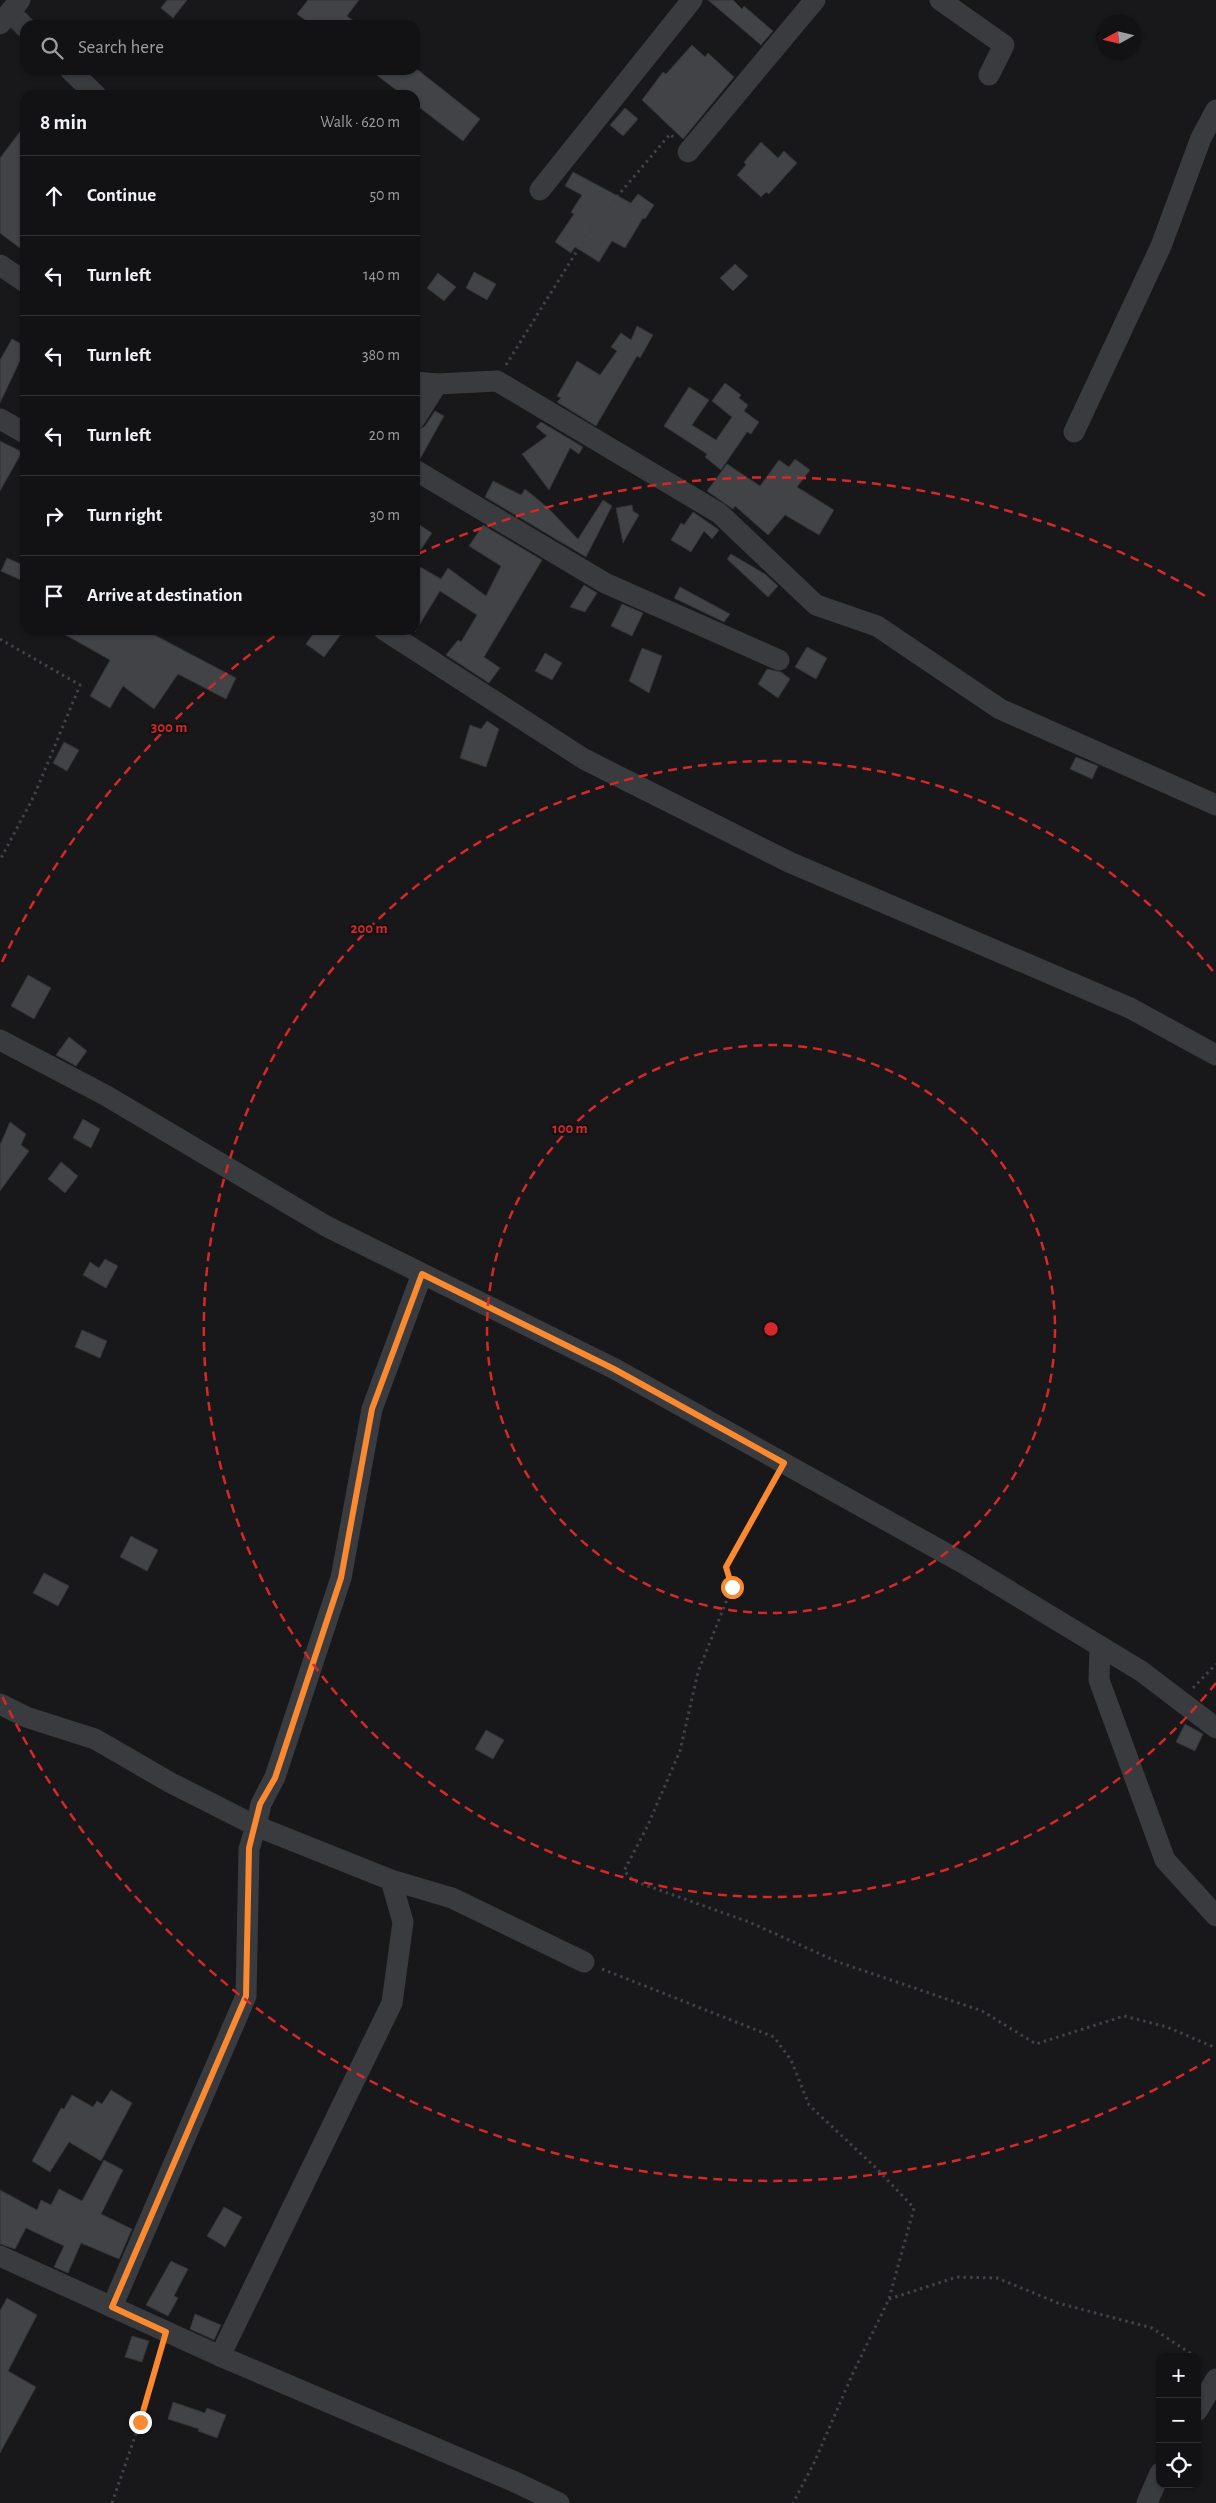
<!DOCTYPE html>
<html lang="en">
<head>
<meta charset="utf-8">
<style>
	:root { --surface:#121214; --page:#1b1b1d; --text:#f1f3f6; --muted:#9c9ea0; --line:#313234 }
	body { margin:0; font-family:"Alegreya Sans",sans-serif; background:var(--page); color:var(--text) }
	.controls { position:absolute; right:15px; bottom:15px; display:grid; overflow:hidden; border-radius:10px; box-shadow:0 1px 4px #0004 }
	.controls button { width:45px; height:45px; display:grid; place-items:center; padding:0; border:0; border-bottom:1px solid var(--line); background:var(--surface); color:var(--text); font:25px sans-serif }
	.compass { position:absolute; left:1096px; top:15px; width:45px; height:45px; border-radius:50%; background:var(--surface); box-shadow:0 1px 4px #0004; rotate:262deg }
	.stop { position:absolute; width:15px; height:15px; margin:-11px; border:4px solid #fa8930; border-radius:50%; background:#fff }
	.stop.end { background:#fa8930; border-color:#fff; box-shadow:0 1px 5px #0008 }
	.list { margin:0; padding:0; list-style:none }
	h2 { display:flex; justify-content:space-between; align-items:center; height:65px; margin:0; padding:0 20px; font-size:21px }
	h2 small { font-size:16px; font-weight:400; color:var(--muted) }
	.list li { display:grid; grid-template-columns:32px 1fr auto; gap:15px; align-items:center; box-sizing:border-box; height:80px; padding:0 20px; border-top:1px solid var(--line) }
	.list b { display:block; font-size:19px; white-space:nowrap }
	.list em { font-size:16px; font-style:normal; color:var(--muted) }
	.icon { flex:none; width:28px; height:28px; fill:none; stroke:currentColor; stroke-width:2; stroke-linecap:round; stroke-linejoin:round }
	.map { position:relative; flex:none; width:1216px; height:2503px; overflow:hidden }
	.search { position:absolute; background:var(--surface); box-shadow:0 1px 4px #0004; left:20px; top:20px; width:400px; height:55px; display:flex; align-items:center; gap:12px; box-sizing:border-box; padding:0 18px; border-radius:15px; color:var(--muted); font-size:19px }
	.panel { position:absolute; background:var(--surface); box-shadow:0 1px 4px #0004; left:20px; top:90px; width:400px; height:545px; border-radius:15px }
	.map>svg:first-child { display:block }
	.building { fill:#424347; stroke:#323336 }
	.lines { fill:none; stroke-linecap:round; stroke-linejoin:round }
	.path { stroke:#3f4246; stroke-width:3; stroke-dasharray:2.5 4; stroke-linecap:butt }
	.minor { stroke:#393b3f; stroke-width:21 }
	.route { stroke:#fa8930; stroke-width:6 }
	.ring { fill:none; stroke:#d62828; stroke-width:2.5; stroke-dasharray:9 6 }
	.centre { fill:#d62828; stroke:#131315; stroke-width:2.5 }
	.ring-label { font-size:15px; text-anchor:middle; font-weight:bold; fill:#d62828; stroke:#131315; stroke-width:4.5; stroke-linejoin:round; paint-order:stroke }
</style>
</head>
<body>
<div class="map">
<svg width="1216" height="2503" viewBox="0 0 1216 2503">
	<rect width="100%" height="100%" fill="#18181a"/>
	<g class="building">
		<path d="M167 0H187L173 18 161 8Z"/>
		<path d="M308 0H359L347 16 359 25H312L297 14Z"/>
		<path d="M708 0H733L742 9 744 6 773 31 761 45Z"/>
		<path d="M692 45 705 57 708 53 734 77 683 139 642 100 663 72 666 74Z"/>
		<path d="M370 70H418L480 119 463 141 415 104V95H403Z"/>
		<path d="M625 108 638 119 623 136 610 125Z"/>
		<path d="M25 125V252L0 233V158Z"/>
		<path d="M761 142 778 158 784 151 797 163 769 194 766 192 761 197 737 175 746 165 744 162Z"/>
		<path d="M573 172 631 203 638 194 654 205 645 219 643 218 625 248 612 241 599 262 575 247 571 253 555 242 574 214 571 212 582 195 565 186Z"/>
		<path d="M735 264 748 276 733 291 720 278Z"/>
		<path d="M474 272 496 284 487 300 466 288Z"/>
		<path d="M438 273 456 287 444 301 427 288Z"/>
		<path d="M637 326 653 335 640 358 637 356 596 426 557 402 561 398 557 396 577 361 600 375 617 351 611 347 621 333 631 340Z"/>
		<path d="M12 339 25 346V350L0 403V360Z"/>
		<path d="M725 383 741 395 739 398 748 405 744 411 759 422 751 434 747 432 721 470 705 457 707 454 664 426 689 387 709 400 692 425 716 440 732 417 712 401Z"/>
		<path d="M435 411 444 416 420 459 415 458V432L425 426Z"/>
		<path d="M541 422 583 447 579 454 570 448 549 490 522 454 547 436 536 427Z"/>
		<path d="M0 441 22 452 0 491Z"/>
		<path d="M795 459 810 470 797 487 834 510 819 535 785 515 768 535 735 506 733 509 707 491 727 464 760 486 779 460 789 467Z"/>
		<path d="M493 481 521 495 525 489 547 507 578 539 603 500 612 506 586 557 485 497Z"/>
		<path d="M632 505 633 511 639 515 623 543 616 508Z"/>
		<path d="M693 512 719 530 712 539 704 531 691 552 671 540 681 523 684 525Z"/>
		<path d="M415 522 432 533 415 558Z"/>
		<path d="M483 525 542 560 484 657 500 668 489 683 446 655 458 640 461 642 477 615 440 591 415 632V564L441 579 448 568 486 596 501 566 469 546Z"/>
		<path d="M731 554 765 574 778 586 768 597 727 559Z"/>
		<path d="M7 558 25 566V582L1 571Z"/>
		<path d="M584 585 597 593 585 612 570 607Z"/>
		<path d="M680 587 730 614 724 622 674 598Z"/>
		<path d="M622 604 643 613 632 636 611 626Z"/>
		<path d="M57 630H145L236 678 226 699 178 674 154 709 123 686 110 708 90 696 110 660Z"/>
		<path d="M316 630H344L324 657 306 644Z"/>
		<path d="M807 647 827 658 816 679 795 667Z"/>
		<path d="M642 648 662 656 649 693 629 681Z"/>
		<path d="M545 653 562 663 552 680 535 671Z"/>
		<path d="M767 669 781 672 790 679 778 698 758 684Z"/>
		<path d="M487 721 499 729 486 767 460 758 470 725 481 729Z"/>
		<path d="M64 742 79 750 67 771 53 763Z"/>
		<path d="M1076 757 1098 766 1092 779 1070 769Z"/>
		<path d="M28 975 51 988 34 1019 11 1006Z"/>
		<path d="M69 1037 87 1051 76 1066 56 1055Z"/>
		<path d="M83 1119 100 1129 91 1148 73 1138Z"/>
		<path d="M10 1122 26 1134 21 1145 29 1151 0 1191V1145Z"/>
		<path d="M61 1162 78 1176 65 1193 48 1179Z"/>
		<path d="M105 1259 118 1266 106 1288 83 1275 90 1262 99 1268Z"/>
		<path d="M82 1330 107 1341 100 1358 75 1347Z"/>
		<path d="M131 1536 158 1550 147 1571 120 1557Z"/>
		<path d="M44 1573 69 1586 58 1606 33 1593Z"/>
		<path d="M1185 1724 1203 1734 1195 1751 1176 1742Z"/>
		<path d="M486 1730 504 1740 493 1759 475 1749Z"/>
		<path d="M111 2090 132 2103 101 2161 69 2142 50 2172 32 2161 61 2108 64 2109 72 2095 93 2107 97 2101 102 2104Z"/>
		<path d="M104 2160 123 2170 101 2214 132 2229 119 2259 81 2243 68 2273 54 2267 64 2246 26 2228 15 2249 0 2244V2190L37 2210 41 2200 51 2205 59 2189 82 2201Z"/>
		<path d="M224 2207 242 2217 225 2247 207 2236Z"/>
		<path d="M171 2261 188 2269 174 2296 178 2298 168 2316 146 2305Z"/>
		<path d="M7 2298 37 2315 8 2371 36 2387 0 2453V2311Z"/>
		<path d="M195 2314 221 2325 214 2340 190 2329Z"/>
		<path d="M132 2336 149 2341 142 2362 125 2357Z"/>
		<path d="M173 2402 205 2413 207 2408 226 2415 217 2438 198 2431 199 2429 168 2419Z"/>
	</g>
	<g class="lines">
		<g class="path">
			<path d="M506 365 593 225 670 134 674 138"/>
			<path d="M0 639 80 685 34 796 0 860"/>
			<path d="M775 1479 726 1567 732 1587 698 1672 680 1751 648 1825 624 1871 634 1881 749 1922 838 1962 982 2011 1036 2044 1124 2016 1167 2027 1216 2048"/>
			<path d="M1193 1688 1216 1664"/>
			<path d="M602 1969 774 2037 791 2060 809 2105 876 2168 914 2208 889 2299 853 2373 814 2463 793 2503"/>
			<path d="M889 2299 957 2277 997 2278 1058 2303 1152 2328 1196 2357"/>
			<path d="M112 2503 140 2422 161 2350"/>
		</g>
		<g class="minor">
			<path d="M940 0 1004 45 989 75"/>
			<path d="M10 12 25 27"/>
			<path d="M0 24 20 0"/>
			<path d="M70 70 96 95"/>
			<path d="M688 152 815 0"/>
			<path d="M540 190 692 0"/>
			<path d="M0 265 25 282"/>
			<path d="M415 382 437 384 497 381 719 513 816 605 877 626 1000 709 1216 805"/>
			<path d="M0 419 25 433"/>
			<path d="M415 419 437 384"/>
			<path d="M1074 432 1161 246 1201 138 1216 110"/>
			<path d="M415 470 605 583 779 660"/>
			<path d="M384 630 584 759 789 862 1130 1008 1216 1055"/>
			<path d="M0 1040 105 1095 326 1226 615 1369 963 1563 1141 1671 1216 1728"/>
			<path d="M1100 1646 1099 1680 1165 1860 1216 1916"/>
			<path d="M0 1704 26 1717 95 1739 171 1783 256 1826 249 1849 246 1996 112 2307"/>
			<path d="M391 1880 452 1898 584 1962"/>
			<path d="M0 2256 220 2356 515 2482 559 2503"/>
			<path d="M220 2356 392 2003 403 1922 391 1880 256 1826 261 1804 275 1777 341 1578 372 1409 422 1274"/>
			<path d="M1197 2411 1216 2379"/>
			<path d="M1147 2503 1160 2473"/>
		</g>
	</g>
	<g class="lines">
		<path class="route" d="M140 2422 166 2332 112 2307 246 1996 249 1848 260 1804 275 1778 341 1578 372 1409 422 1274 614 1369 784 1463 726 1567 732 1587"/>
	</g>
	<g class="ring">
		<circle cx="771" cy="1329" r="284"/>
		<path d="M1216 1683A568 568 0 1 1 1216 975"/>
		<path d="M1210 2059A852 852 0 0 1 2 1696M2 962A852 852 0 0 1 282 631M418 554A852 852 0 0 1 1210 599"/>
	</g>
	<circle cx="771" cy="1329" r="8" class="centre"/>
	<g class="ring-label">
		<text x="169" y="732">300 m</text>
		<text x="369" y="933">200 m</text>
		<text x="570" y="1133">100 m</text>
	</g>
</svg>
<div class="controls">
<button>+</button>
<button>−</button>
<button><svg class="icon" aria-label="locate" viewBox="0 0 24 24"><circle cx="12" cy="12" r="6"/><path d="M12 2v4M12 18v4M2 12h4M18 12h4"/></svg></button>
</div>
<svg class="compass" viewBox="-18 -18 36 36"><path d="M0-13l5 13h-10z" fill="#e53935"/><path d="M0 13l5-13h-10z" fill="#9c9ea0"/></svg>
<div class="stop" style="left:732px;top:1587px"></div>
<div class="stop end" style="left:140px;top:2422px"></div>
<div class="search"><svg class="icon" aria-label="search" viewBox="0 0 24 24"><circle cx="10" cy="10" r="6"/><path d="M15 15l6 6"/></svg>Search here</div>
<section class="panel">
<h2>8 min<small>Walk · 620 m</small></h2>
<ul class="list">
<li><svg class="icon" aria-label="ahead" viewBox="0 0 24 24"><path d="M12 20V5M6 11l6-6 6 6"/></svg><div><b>Continue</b></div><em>50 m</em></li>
<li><svg class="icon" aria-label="left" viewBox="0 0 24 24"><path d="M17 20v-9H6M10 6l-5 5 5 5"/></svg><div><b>Turn left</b></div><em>140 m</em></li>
<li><svg class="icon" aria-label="left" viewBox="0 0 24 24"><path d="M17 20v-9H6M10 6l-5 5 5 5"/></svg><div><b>Turn left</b></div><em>380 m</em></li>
<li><svg class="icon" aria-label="left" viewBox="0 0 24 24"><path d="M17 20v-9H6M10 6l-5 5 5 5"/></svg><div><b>Turn left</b></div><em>20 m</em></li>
<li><svg class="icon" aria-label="right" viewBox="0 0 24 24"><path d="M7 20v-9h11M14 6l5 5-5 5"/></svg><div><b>Turn right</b></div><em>30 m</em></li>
<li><svg class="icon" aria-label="arrive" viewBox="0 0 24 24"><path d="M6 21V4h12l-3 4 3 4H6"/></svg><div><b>Arrive at destination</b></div></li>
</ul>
</section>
</div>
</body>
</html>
